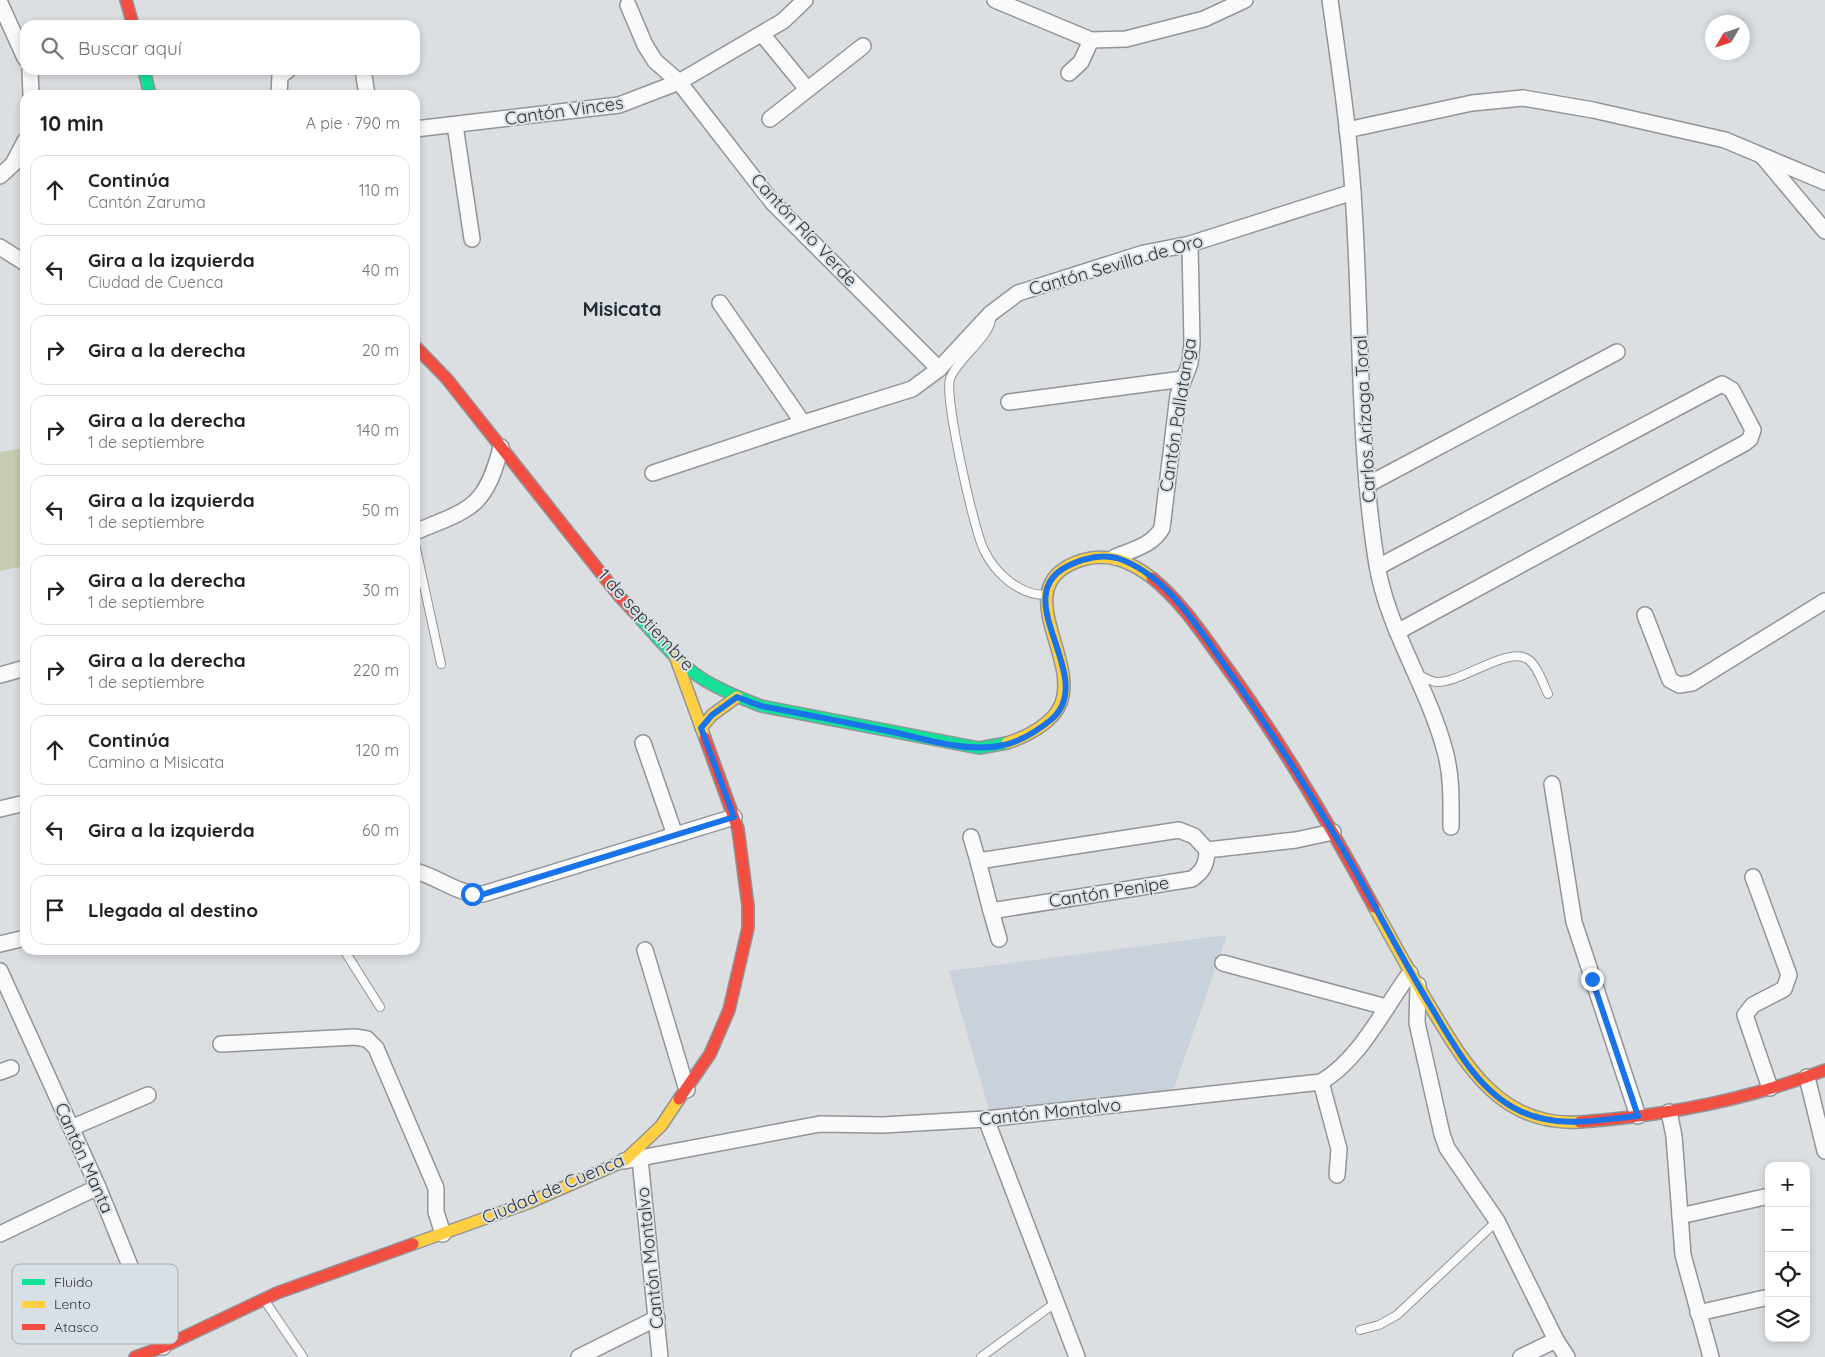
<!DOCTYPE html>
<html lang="es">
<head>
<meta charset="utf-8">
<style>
	:root { --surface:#fff; --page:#f6f6f6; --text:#202124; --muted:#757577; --line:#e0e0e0 }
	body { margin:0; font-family:Quicksand,sans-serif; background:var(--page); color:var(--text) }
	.controls { position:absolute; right:15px; bottom:15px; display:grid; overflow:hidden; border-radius:10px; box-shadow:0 2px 8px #0003 }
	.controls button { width:45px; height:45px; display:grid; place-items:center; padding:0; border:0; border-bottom:1px solid var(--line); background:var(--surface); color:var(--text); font:25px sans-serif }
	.compass { position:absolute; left:1705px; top:15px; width:45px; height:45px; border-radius:50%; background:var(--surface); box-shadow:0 2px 8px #0003; rotate:231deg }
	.stop { position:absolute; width:15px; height:15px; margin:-11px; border:4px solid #1a73e8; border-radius:50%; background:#fff }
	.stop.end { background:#1a73e8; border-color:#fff; box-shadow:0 1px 5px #0008 }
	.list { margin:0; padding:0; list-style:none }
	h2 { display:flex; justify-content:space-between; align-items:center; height:65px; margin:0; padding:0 20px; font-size:21px }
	h2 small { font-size:16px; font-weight:400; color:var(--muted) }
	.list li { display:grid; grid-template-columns:32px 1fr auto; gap:15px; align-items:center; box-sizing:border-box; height:70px; margin:0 10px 10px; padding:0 10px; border:1px solid var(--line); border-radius:15px }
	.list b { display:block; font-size:19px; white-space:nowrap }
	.list p { margin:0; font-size:16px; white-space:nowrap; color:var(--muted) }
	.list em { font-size:16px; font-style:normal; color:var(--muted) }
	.icon { flex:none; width:28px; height:28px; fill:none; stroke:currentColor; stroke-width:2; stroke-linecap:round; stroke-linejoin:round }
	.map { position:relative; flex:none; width:1825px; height:1357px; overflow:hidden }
	.search { position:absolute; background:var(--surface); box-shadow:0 2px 8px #0003; left:20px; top:20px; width:400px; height:55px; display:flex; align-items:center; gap:12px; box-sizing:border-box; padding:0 18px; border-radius:15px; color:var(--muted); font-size:19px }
	.panel { position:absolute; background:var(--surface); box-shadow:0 2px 8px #0003; left:20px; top:90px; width:400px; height:865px; border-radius:15px }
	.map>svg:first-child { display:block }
	.built { fill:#c9d2da }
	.green { fill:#c6ccaf }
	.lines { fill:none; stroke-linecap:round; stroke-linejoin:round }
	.lane-casing { stroke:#929497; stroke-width:10 }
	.street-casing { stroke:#929497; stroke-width:18 }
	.fast-casing { stroke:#929497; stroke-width:14 }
	.slow-casing { stroke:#929497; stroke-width:14 }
	.jam-casing { stroke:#929497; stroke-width:14 }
	.lane { stroke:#fafafb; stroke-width:8 }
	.street { stroke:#fafafb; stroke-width:15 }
	.fast { stroke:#16e098; stroke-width:11 }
	.slow { stroke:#ffcf43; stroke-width:11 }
	.jam { stroke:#f24e42; stroke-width:11 }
	.route { stroke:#1a73e8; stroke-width:6 }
	.labels { text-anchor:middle; stroke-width:4; stroke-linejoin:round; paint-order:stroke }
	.street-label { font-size:18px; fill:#323538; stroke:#d8e0e6 }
	.quarter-label { font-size:20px; font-weight:bold; fill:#252b30; stroke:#d8e0e6 }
	.key { fill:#d8e0e6; stroke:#a6adb2; stroke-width:1 }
	.key-label { font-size:14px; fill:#323538 }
</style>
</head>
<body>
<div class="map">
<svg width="1825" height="1357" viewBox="0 0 1825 1357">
	<rect width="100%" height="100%" fill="#dcdfe2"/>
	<path class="built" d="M1227 935 1172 1094 990 1113 949 971Z"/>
	<path class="green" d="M25 448V566L0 571V452Z"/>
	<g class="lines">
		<defs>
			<g id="lane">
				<path d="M991 317C992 336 956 360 950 379 944 397 974 531 984 550 995 573 1018 594 1044 595"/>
				<path d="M415 544 441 664"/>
				<path d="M1418 675C1424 677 1430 681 1436 682 1461 684 1509 644 1529 660 1538 667 1543 684 1548 694"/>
				<path d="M344 950 380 1007"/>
				<path d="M265 1301 303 1357"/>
				<path d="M1360 1330 1379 1325 1397 1315 1497 1221"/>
				<path d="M981 1357 1055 1303"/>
			</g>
			<g id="street">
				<path d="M995 0 1091 40 1126 39 1204 19 1245 0"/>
				<path d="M1330 0C1339 64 1349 129 1353 193 1362 317 1357 442 1377 565 1388 630 1428 687 1445 751 1452 776 1451 802 1451 827"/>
				<path d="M0 3 25 58"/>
				<path d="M628 5 645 45 655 61 679 82 773 203 939 369"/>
				<path d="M762 34 807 89"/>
				<path d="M30 70 31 95"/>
				<path d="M363 70 367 95"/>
				<path d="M1069 73 1081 62 1091 40"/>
				<path d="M279 95 280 76 288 70"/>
				<path d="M770 119 863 46"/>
				<path d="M455 125 472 239"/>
				<path d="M415 129 619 105 679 82 783 21 805 0"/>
				<path d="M1347 130 1472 103 1523 98 1593 110 1725 140 1825 182"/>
				<path d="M1763 157 1825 231"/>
				<path d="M0 176 13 164 25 141"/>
				<path d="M0 247 25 263"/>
				<path d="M720 303 803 423"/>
				<path d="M1009 402 1183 379"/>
				<path d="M653 473 803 423 912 389 939 369 990 314 1018 293 1144 253 1190 244 1353 192"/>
				<path d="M1367 485 1617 352"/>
				<path d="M415 532C470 509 485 509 501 447"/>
				<path d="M1115 557C1132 550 1153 545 1162 528L1178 395 1190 363 1192 343 1190 244"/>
				<path d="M1378 567 1722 384 1732 390 1753 430 1750 439 1745 443 1397 632"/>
				<path d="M1645 615 1670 680 1679 685 1692 683 1825 601"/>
				<path d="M0 675 25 668"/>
				<path d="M643 743 675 835"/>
				<path d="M1552 784 1574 922 1638 1116"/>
				<path d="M0 809 25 803"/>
				<path d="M1179 830 1194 836 1207 850C1207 864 1203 871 1192 879L991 911 978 861Z"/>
				<path d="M971 837 978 861"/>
				<path d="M1207 850 1296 840 1333 832"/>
				<path d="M415 871C439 877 457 895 483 894L734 817"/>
				<path d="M1753 877 1789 975 1784 989 1753 1005 1745 1015 1770 1088"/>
				<path d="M991 911 999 939"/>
				<path d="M0 944 25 938"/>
				<path d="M645 950 687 1090"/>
				<path d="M1223 963 1386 1007"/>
				<path d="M0 971 98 1187 163 1347"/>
				<path d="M1418 985 1417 1023 1442 1134 1447 1148 1497 1221 1556 1340 1567 1357"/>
				<path d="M221 1044 355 1037 367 1039 376 1048 436 1188V1212L443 1234"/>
				<path d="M0 1072 11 1068"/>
				<path d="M1807 1077 1825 1151"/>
				<path d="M1321 1082 1339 1149 1337 1175"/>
				<path d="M1669 1112 1674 1136 1683 1255 1711 1357"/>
				<path d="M986 1119 1077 1357"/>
				<path d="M71 1128 148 1095"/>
				<path d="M640 1159 660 1357"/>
				<path d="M624 1161 820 1124 883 1125 986 1119 1321 1082C1360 1059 1383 1010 1410 973"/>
				<path d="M1680 1216 1769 1196"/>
				<path d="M0 1234 98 1187"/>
				<path d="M1698 1313 1769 1297"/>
				<path d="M579 1357 657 1318"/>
				<path d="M1521 1357 1556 1340"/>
			</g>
			<g id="fast">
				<path d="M144 70 150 95"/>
				<path d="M637 615C657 637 676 661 701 678 719 690 741 698 761 706L979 748 1007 743"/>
			</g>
			<g id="slow">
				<path d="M675 656 705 738"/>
				<path d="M701 728 712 715 737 697"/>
				<path d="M1007 743C1026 737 1054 723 1061 703 1079 656 1006 584 1082 560 1109 552 1131 562 1152 578"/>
				<path d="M1374 907C1392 940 1411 974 1430 1006 1466 1066 1501 1127 1580 1122"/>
				<path d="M413 1244 528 1203 624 1161 661 1126 679 1099"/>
			</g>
			<g id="jam">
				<path d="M126 0 133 25"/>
				<path d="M415 346 447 379 620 597 637 615"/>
				<path d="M1152 578C1182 602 1203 635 1225 665 1281 742 1329 823 1374 907"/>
				<path d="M679 1099 710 1054 729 1010 748 928V906L738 829 705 738"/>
				<path d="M1580 1122C1663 1116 1747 1100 1825 1070"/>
				<path d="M135 1357 163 1347 277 1293 413 1244"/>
			</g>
		</defs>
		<use href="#lane" class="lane-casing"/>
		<use href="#street" class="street-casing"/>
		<use href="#fast" class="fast-casing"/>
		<use href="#slow" class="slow-casing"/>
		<use href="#jam" class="jam-casing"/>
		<use href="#lane" class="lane"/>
		<use href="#street" class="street"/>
		<use href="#fast" class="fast"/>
		<use href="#slow" class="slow"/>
		<use href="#jam" class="jam"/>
	</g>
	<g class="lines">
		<path class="route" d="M472 894H484L734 817 701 728 712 715 737 697 761 706C805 714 849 723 893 732 926 739 965 752 999 746 1019 743 1036 732 1052 719 1100 676 1001 594 1072 564 1085 558 1103 554 1117 558 1164 573 1195 623 1221 660 1260 715 1297 771 1331 829 1366 887 1395 947 1430 1005 1453 1043 1477 1091 1520 1111 1558 1129 1598 1120 1638 1116L1592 979"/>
	</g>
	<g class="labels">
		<g class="street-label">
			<text transform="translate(564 111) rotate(-8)" y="6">Cantón Vinces</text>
			<text transform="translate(804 230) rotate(47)" y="6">Cantón Río Verde</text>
			<text transform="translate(1116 265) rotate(-16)" y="6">Cantón Sevilla de Oro</text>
			<text transform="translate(1178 415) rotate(-81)" y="6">Cantón Pallatanga</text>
			<text transform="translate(1365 419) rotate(-93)" y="6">Carlos Arízaga Toral</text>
			<text transform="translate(646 620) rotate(47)" y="6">1 de septiembre</text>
			<text transform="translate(1109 892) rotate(-9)" y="6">Cantón Penipe</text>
			<text transform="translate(1050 1112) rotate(-6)" y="6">Cantón Montalvo</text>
			<text transform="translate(84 1158) rotate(66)" y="6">Cantón Manta</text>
			<text transform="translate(553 1189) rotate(-23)" y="6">Ciudad de Cuenca</text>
			<text transform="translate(650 1258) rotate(-96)" y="6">Cantón Montalvo</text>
		</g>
		<g class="quarter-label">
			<text x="622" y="316">Misicata</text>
		</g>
	</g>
	<rect x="12" y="1264" width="166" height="80" rx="8" class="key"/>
	<rect x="22" y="1279" width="23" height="6" fill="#16e098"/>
	<rect x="22" y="1301" width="23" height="7" fill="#ffcf43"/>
	<rect x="22" y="1324" width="23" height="6" fill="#f24e42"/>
	<g class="key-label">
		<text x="54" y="1287">Fluido</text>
		<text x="54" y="1309">Lento</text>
		<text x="54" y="1332">Atasco</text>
	</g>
</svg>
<div class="controls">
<button>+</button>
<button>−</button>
<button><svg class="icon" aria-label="locate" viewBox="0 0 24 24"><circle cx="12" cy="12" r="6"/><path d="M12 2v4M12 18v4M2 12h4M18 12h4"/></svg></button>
<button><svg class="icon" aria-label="layers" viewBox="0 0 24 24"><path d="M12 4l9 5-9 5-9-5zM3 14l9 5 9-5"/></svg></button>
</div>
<svg class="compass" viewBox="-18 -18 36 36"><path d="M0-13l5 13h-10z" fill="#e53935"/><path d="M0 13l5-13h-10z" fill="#757577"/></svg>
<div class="stop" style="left:472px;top:894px"></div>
<div class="stop end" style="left:1592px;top:979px"></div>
<div class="search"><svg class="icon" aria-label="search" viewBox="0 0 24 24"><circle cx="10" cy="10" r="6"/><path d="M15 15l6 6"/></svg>Buscar aquí</div>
<section class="panel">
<h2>10 min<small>A pie · 790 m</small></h2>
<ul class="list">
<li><svg class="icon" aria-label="ahead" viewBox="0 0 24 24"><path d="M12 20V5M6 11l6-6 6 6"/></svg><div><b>Continúa</b><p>Cantón Zaruma</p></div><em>110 m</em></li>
<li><svg class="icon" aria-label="left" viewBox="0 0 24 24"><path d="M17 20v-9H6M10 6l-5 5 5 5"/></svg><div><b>Gira a la izquierda</b><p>Ciudad de Cuenca</p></div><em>40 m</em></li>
<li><svg class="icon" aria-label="right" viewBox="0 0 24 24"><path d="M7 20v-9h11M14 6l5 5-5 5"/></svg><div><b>Gira a la derecha</b></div><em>20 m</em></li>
<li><svg class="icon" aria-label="right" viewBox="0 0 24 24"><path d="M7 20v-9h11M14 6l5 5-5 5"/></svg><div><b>Gira a la derecha</b><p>1 de septiembre</p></div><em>140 m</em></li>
<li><svg class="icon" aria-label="left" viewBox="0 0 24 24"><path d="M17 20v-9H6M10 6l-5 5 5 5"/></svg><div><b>Gira a la izquierda</b><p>1 de septiembre</p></div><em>50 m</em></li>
<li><svg class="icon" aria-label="right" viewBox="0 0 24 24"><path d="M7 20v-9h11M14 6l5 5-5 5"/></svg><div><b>Gira a la derecha</b><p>1 de septiembre</p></div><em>30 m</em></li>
<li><svg class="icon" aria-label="right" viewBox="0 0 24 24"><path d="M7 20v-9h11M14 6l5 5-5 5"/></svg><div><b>Gira a la derecha</b><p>1 de septiembre</p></div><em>220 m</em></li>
<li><svg class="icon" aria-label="ahead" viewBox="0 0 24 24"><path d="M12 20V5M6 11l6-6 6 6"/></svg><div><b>Continúa</b><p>Camino a Misicata</p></div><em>120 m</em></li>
<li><svg class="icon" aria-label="left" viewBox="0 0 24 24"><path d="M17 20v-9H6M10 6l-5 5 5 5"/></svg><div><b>Gira a la izquierda</b></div><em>60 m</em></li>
<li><svg class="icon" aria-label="arrive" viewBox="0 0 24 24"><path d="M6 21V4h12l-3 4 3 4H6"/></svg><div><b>Llegada al destino</b></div></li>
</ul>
</section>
</div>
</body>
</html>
